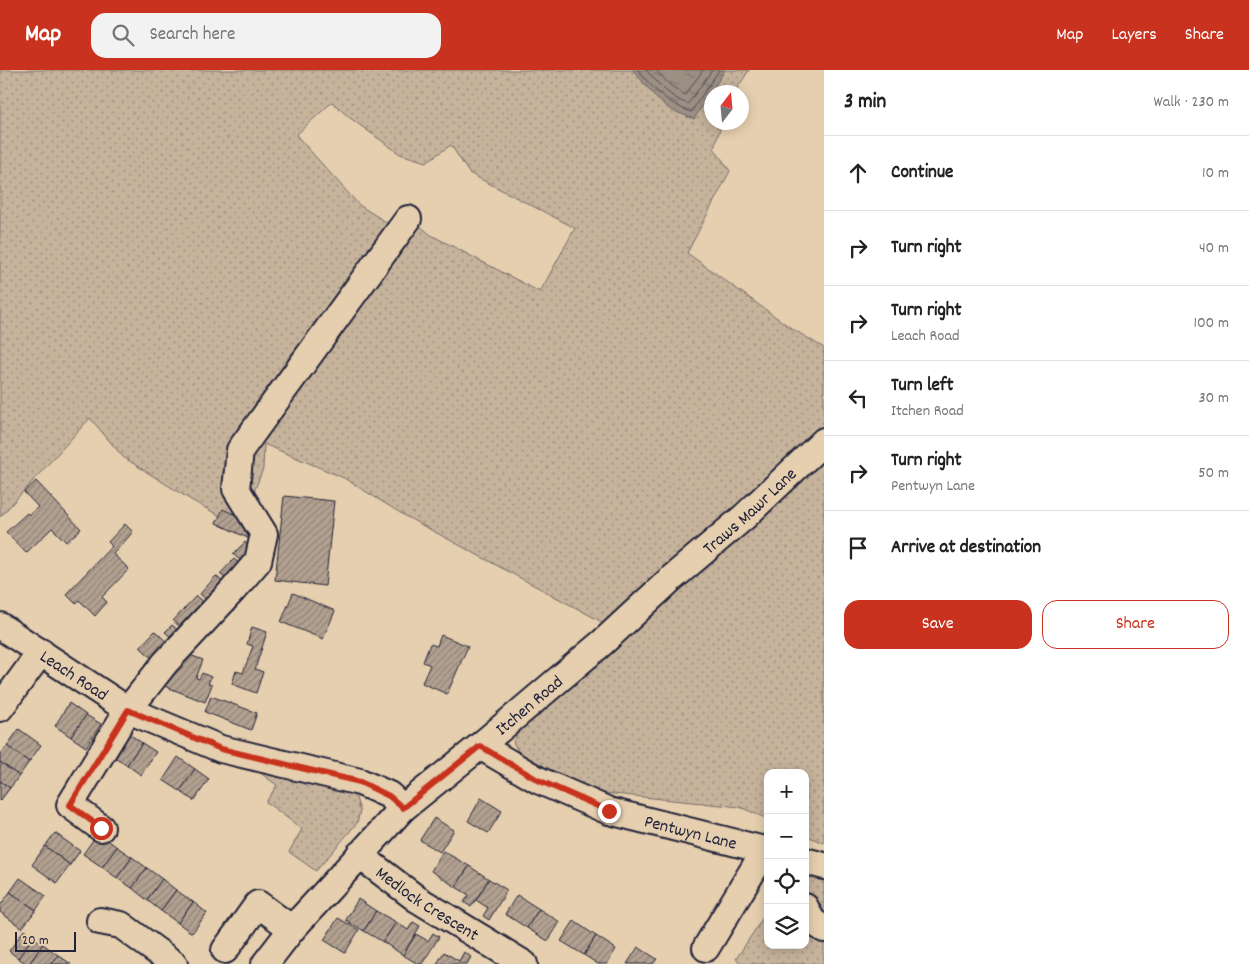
<!DOCTYPE html>
<html lang="en">
<head>
<meta charset="utf-8">
<style>
	:root { --surface:#fff; --page:#f2f2f2; --text:#222; --muted:#767676; --line:#e0e0e0; --accent:#c8321e }
	body { margin:0; font-family:Dekko,sans-serif; background:var(--page); color:var(--text) }
	.controls { position:absolute; right:15px; bottom:15px; display:grid; overflow:hidden; border-radius:10px; box-shadow:0 2px 12px #0003 }
	.controls button { width:45px; height:45px; display:grid; place-items:center; padding:0; border:0; border-bottom:1px solid var(--line); background:var(--surface); color:var(--text); font:25px sans-serif }
	.compass { position:absolute; left:704px; top:15px; width:45px; height:45px; border-radius:50%; background:var(--surface); box-shadow:0 2px 12px #0003; rotate:16deg }
	.scale { position:absolute; left:15px; bottom:12px; width:61px; box-sizing:border-box; padding-left:5px; border:2px solid #22223b; border-top:0; font-size:14px; line-height:18px; white-space:nowrap; color:#22223b; -webkit-text-stroke:4px #e5cfae; paint-order:stroke }
	.stop { position:absolute; width:15px; height:15px; margin:-11px; border:4px solid #c8321e; border-radius:50%; background:#fff }
	.stop.end { background:#c8321e; border-color:#fff; box-shadow:0 1px 5px #0008 }
	.list { margin:0; padding:0; list-style:none }
	h2 { display:flex; justify-content:space-between; align-items:center; height:65px; margin:0; padding:0 20px; font-size:21px }
	h2 small { font-size:16px; font-weight:400; color:var(--muted) }
	.list li { display:grid; grid-template-columns:32px 1fr auto; gap:15px; align-items:center; box-sizing:border-box; height:75px; padding:0 20px; border-top:1px solid var(--line) }
	.list b { display:block; font-size:19px; white-space:nowrap }
	.list p { margin:0; font-size:16px; white-space:nowrap; color:var(--muted) }
	.list em { font-size:16px; font-style:normal; color:var(--muted) }
	.actions { display:flex; gap:10px; padding:15px 20px }
	.actions a { flex:1; padding:11px 0; border:1px solid var(--accent); border-radius:15px; text-align:center; font-size:18px; color:var(--accent) }
	.actions .main { background:var(--accent); color:#fff }
	.icon { flex:none; width:28px; height:28px; fill:none; stroke:currentColor; stroke-width:2; stroke-linecap:round; stroke-linejoin:round }
	.map { position:relative; flex:none; width:824px; height:894px; overflow:hidden }
	header { display:flex; align-items:center; gap:30px; box-sizing:border-box; height:70px; padding:0 25px; background:var(--accent); color:#fff }
	header strong { font-size:24px }
	nav { display:flex; gap:28px; margin-inline-start:auto; font-size:18px }
	.search { width:350px; height:45px; background:var(--page); display:flex; align-items:center; gap:12px; box-sizing:border-box; padding:0 18px; border-radius:15px; color:var(--muted); font-size:19px }
	main { display:flex }
	aside { flex:1; background:var(--surface) }
	.map>svg:first-child { display:block }
	.grass { fill:url(#grass-dots); stroke:#746a6b; fill-rule:evenodd }
	.water { fill:url(#water-ripples); stroke:#6b6367 }
	.lines { fill:none; stroke-linecap:round; stroke-linejoin:round }
	.shore { stroke:#534e58; stroke-width:1 }
	.building { fill:url(#building-hatch); stroke:#22223b }
	.minor-casing { stroke:#22223b; stroke-width:30 }
	.minor { stroke:#e5cfae; stroke-width:26 }
	.route { stroke:#c8321e; stroke-width:6 }
	.labels { text-anchor:middle; stroke-width:4; stroke-linejoin:round; paint-order:stroke }
	.street-label { font-size:18px; fill:#22223b; stroke:#e5cfae }
</style>
</head>
<body>
<header>
<strong>Map</strong>
<div class="search"><svg class="icon" aria-label="search" viewBox="0 0 24 24"><circle cx="10" cy="10" r="6"/><path d="M15 15l6 6"/></svg>Search here</div>
<nav><a>Map</a><a>Layers</a><a>Share</a></nav>
</header>
<main>
<div class="map">
<svg width="824" height="894" viewBox="0 0 824 894">
	<defs>
		<pattern id="grass-dots" width="8" height="8" patternUnits="userSpaceOnUse" patternTransform="scale(1.25)"><rect width="8" height="8" fill="#c6b39b"/><path d="M2 2h.1M6 6h.1" fill="none" stroke="#a09180" stroke-width="1.8" stroke-linecap="round"/></pattern>
		<pattern id="water-ripples" width="26" height="14" patternUnits="userSpaceOnUse" patternTransform="scale(1.25)"><rect width="26" height="14" fill="#9c8f84"/><path d="M2 4q2-2 4 0t4 0M15 11q2-2 4 0t4 0" fill="none" stroke="#7f746d"/></pattern>
		<pattern id="building-hatch" width="6" height="6" patternUnits="userSpaceOnUse" patternTransform="scale(1.25)"><rect width="6" height="6" fill="#b2a190"/><path d="M-1 1l2-2M0 6l6-6M5 7l2-2" fill="none" stroke="#908377"/></pattern>
	</defs>
	<rect width="100%" height="100%" fill="#e5cfae"/>
	<filter id="ink" filterUnits="userSpaceOnUse"><feTurbulence type="fractalNoise" baseFrequency=".02" numOctaves="2"/><feDisplacementMap in="SourceGraphic" scale="10" xChannelSelector="R" yChannelSelector="G"/><feConvolveMatrix kernelMatrix="1 2 1 2 8 2 1 2 1" color-interpolation-filters="sRGB"/></filter>
	<g filter="url(#ink)">
		<g class="grass">
			<path d="M0 0H749L735 22H712V52L722 53 714 78 730 101 687 183 791 258 824 278V359L604 553 407 447 344 408 264 374 263 399 240 457 191 430 123 387 90 348 0 447ZM332 32 350 48 400 84 426 92 451 75 469 103 575 158 540 222 431 165 420 156 411 168 359 135 296 65Z"/>
			<path d="M824 385V773L805 765V703H768V749L740 737 594 722 519 683 513 672 521 657Z"/>
			<path d="M245 692 342 718 356 728 360 741 357 753 316 801 289 782 302 759 266 732 277 715Z"/>
			<path d="M805 791 824 796V894H743L736 889 768 840V875H805Z"/>
		</g>
		<path class="water" d="M633 0H725L694 49 671 40 657 29Z"/>
		<g class="lines">
			<g class="shore">
				<path d="M638 0C652 19 669 34 691 42L719 0"/>
				<path d="M646 0C659 14 670 28 688 34L712 0"/>
				<path d="M656 0 670 15 685 25 703 0"/>
			</g>
		</g>
		<g class="building">
			<path d="M36 411 81 459 66 472 52 458 26 483 6 462 27 443 29 445 38 437 24 422Z"/>
			<path d="M284 426 334 431 325 516 275 510Z"/>
			<path d="M223 439 261 457 254 471 216 453Z"/>
			<path d="M125 454 133 462 113 484 129 499 102 527 107 532 95 546 79 530 76 534 66 524 112 476 108 472Z"/>
			<path d="M245 472 254 481 242 492 233 484Z"/>
			<path d="M234 489 242 496 228 511 220 504Z"/>
			<path d="M216 506 224 513 208 531 200 524Z"/>
			<path d="M293 523 335 541 323 569 281 552Z"/>
			<path d="M196 526 204 533 182 558 173 551Z"/>
			<path d="M172 555 180 562 173 569 165 562Z"/>
			<path d="M252 557 267 562 255 599 263 602 256 623 232 614 236 601 243 603 253 576 247 574Z"/>
			<path d="M155 561 170 575 155 591 140 577Z"/>
			<path d="M441 565 468 576 447 624 422 613 430 595 423 592 430 574 437 576Z"/>
			<path d="M179 581 203 590 196 608 199 609 202 603 211 607 208 614 212 615 205 632 159 614Z"/>
			<path d="M211 626 257 643 251 660 205 642Z"/>
			<path d="M69 633 86 645 71 667 55 656Z"/>
			<path d="M86 645 101 654 86 677 71 667Z"/>
			<path d="M19 659 41 675 29 692 7 676Z"/>
			<path d="M125 661 142 673 127 695 110 684Z"/>
			<path d="M142 673 156 682 141 705 127 695Z"/>
			<path d="M7 676 29 692 19 706 0 692V685Z"/>
			<path d="M178 687 195 699 180 721 163 710Z"/>
			<path d="M0 692 19 706 10 718 0 711Z"/>
			<path d="M195 699 209 709 194 731 180 721Z"/>
			<path d="M0 711 10 718 0 731Z"/>
			<path d="M481 728 502 741 488 763 468 751Z"/>
			<path d="M434 748 454 760 440 782 420 770Z"/>
			<path d="M55 763 80 781 70 795 45 776Z"/>
			<path d="M98 763 117 777 102 797 83 784Z"/>
			<path d="M45 776 70 795 57 813 32 795Z"/>
			<path d="M117 777 132 787 117 808 102 797Z"/>
			<path d="M443 781 469 796 456 817 431 801Z"/>
			<path d="M132 787 147 798 132 818 117 808Z"/>
			<path d="M469 796 489 809 471 837 464 832 469 825 456 817Z"/>
			<path d="M147 798 162 809 147 830 132 818Z"/>
			<path d="M20 808 46 826 36 840 10 822Z"/>
			<path d="M162 809 176 820 161 841 147 830Z"/>
			<path d="M489 809 507 820 489 850 483 846 488 838 476 830Z"/>
			<path d="M176 820 193 832 178 853 161 841Z"/>
			<path d="M10 822 36 840 22 858 0 842V836Z"/>
			<path d="M517 825 539 839 527 858 505 844Z"/>
			<path d="M358 829 376 841 364 861 346 850Z"/>
			<path d="M193 832 207 843 192 863 178 853Z"/>
			<path d="M539 839 560 852 548 871 527 858Z"/>
			<path d="M376 841 396 852 383 872 364 861Z"/>
			<path d="M338 848 359 860 345 883 324 870Z"/>
			<path d="M574 851 596 866 584 885 561 871Z"/>
			<path d="M396 852 408 860 413 852 420 856 403 885 383 872Z"/>
			<path d="M24 860 33 867 18 888 9 881Z"/>
			<path d="M433 863 439 867 422 894H418L403 885 416 864 428 871Z"/>
			<path d="M596 866 616 879 607 894H598L584 885Z"/>
			<path d="M33 867 43 874 29 894H27L18 888Z"/>
			<path d="M43 874 58 885 52 894H29Z"/>
			<path d="M638 877 657 889 653 894H627Z"/>
			<path d="M444 882 459 891 464 882 471 887 467 894H437Z"/>
			<path d="M58 885 71 894H52Z"/>
		</g>
		<g class="lines">
			<defs>
				<g id="minor">
					<path id="s1" d="M0 556 128 640 221 679 360 712 389 725 403 738"/>
					<path d="M0 638 41 582"/>
					<path id="s2" d="M480 676 538 710 609 741 768 781"/>
					<path d="M101 758 70 735 128 640 165 593 233 520 258 491 264 464 236 419 240 380 408 149"/>
					<path id="s3" d="M359 785 417 829 524 894"/>
					<path d="M805 791 824 796"/>
					<path d="M805 837 812 851 824 859"/>
					<path d="M100 851 121 855 174 894"/>
					<path d="M706 878 758 792 761 779"/>
					<path d="M225 880 258 834 292 859"/>
					<path id="s4" d="M265 894 292 859 403 738 480 676 603 572 672 508 744 447 824 371"/>
				</g>
			</defs>
			<use href="#minor" class="minor-casing"/>
			<use href="#minor" class="minor"/>
		</g>
	</g>
	<g class="lines" filter="url(#ink)">
		<path class="route" d="M101 758 70 735 128 640 221 679 360 712 389 726 403 738 480 676 538 710 609 741"/>
	</g>
	<g class="labels">
		<g class="street-label">
			<text dy="6" stroke="none"><textPath href="#s4" startOffset="665">Traws Mawr Lane</textPath></text>
			<text dy="6" stroke="none"><textPath href="#s1" startOffset="89">Leach Road</textPath></text>
			<text dy="6" stroke="none"><textPath href="#s4" startOffset="371">Itchen Road</textPath></text>
			<text dy="6" stroke="none"><textPath href="#s2" startOffset="229">Pentwyn Lane</textPath></text>
			<text dy="6" stroke="none"><textPath href="#s3" startOffset="84">Medlock Crescent</textPath></text>
		</g>
	</g>
</svg>
<div class="controls">
<button>+</button>
<button>−</button>
<button><svg class="icon" aria-label="locate" viewBox="0 0 24 24"><circle cx="12" cy="12" r="6"/><path d="M12 2v4M12 18v4M2 12h4M18 12h4"/></svg></button>
<button><svg class="icon" aria-label="layers" viewBox="0 0 24 24"><path d="M12 4l9 5-9 5-9-5zM3 14l9 5 9-5"/></svg></button>
</div>
<svg class="compass" viewBox="-18 -18 36 36"><path d="M0-13l5 13h-10z" fill="#e53935"/><path d="M0 13l5-13h-10z" fill="#767676"/></svg>
<div class="scale">20 m</div>
<div class="stop" style="left:101px;top:758px"></div>
<div class="stop end" style="left:609px;top:741px"></div>
</div>
<aside>
<h2>3 min<small>Walk · 230 m</small></h2>
<ul class="list">
<li><svg class="icon" aria-label="ahead" viewBox="0 0 24 24"><path d="M12 20V5M6 11l6-6 6 6"/></svg><div><b>Continue</b></div><em>10 m</em></li>
<li><svg class="icon" aria-label="right" viewBox="0 0 24 24"><path d="M7 20v-9h11M14 6l5 5-5 5"/></svg><div><b>Turn right</b></div><em>40 m</em></li>
<li><svg class="icon" aria-label="right" viewBox="0 0 24 24"><path d="M7 20v-9h11M14 6l5 5-5 5"/></svg><div><b>Turn right</b><p>Leach Road</p></div><em>100 m</em></li>
<li><svg class="icon" aria-label="left" viewBox="0 0 24 24"><path d="M17 20v-9H6M10 6l-5 5 5 5"/></svg><div><b>Turn left</b><p>Itchen Road</p></div><em>30 m</em></li>
<li><svg class="icon" aria-label="right" viewBox="0 0 24 24"><path d="M7 20v-9h11M14 6l5 5-5 5"/></svg><div><b>Turn right</b><p>Pentwyn Lane</p></div><em>50 m</em></li>
<li><svg class="icon" aria-label="arrive" viewBox="0 0 24 24"><path d="M6 21V4h12l-3 4 3 4H6"/></svg><div><b>Arrive at destination</b></div></li>
</ul>
<div class="actions"><a class="main">Save</a><a>Share</a></div>
</aside>
</main>
</body>
</html>
